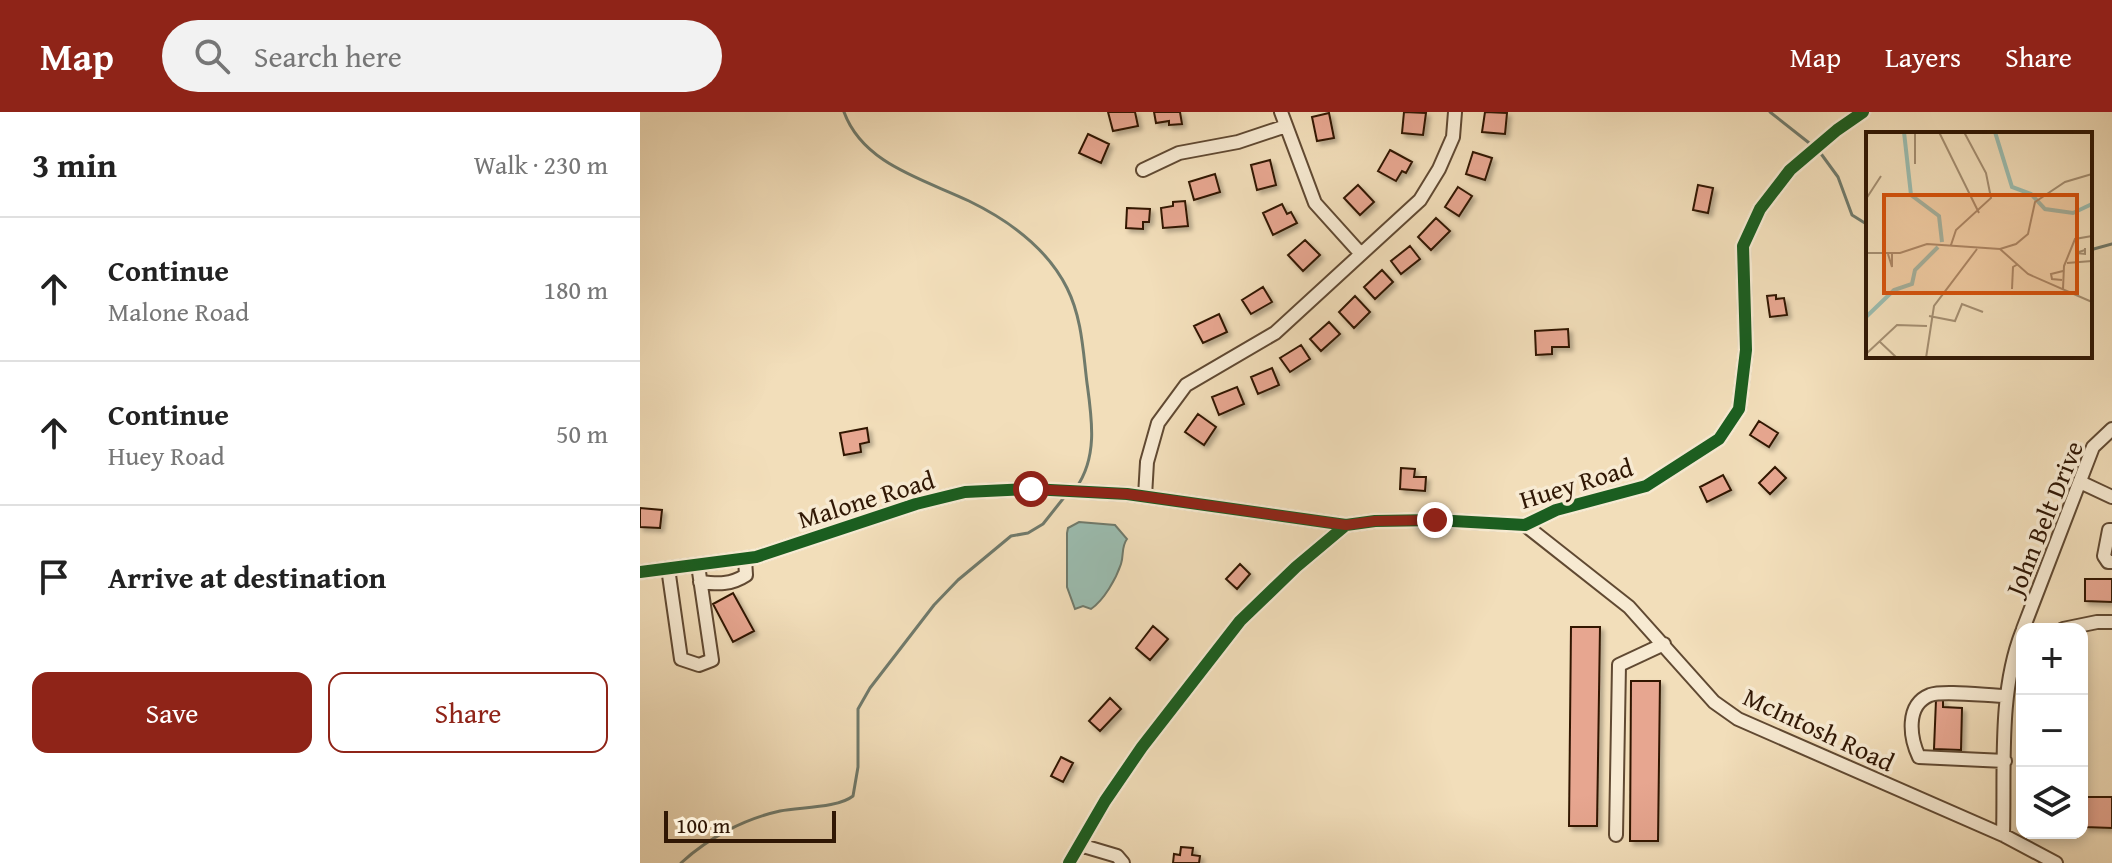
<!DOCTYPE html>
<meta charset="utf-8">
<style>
:root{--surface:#fff;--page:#f2f2f2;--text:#222;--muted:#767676;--line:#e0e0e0;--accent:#8f2418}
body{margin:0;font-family:"Gentium Book Plus",serif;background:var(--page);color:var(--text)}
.controls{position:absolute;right:24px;bottom:24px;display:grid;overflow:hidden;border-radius:16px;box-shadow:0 4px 12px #0003}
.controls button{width:72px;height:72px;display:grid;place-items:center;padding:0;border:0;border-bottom:2px solid var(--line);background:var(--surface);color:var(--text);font:40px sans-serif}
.scale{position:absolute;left:24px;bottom:20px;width:172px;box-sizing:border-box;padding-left:8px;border:4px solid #301704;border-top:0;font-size:22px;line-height:28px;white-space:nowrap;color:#301704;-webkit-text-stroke:6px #f7ead2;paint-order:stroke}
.stop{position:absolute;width:24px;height:24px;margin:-18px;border:6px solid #8f2418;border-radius:50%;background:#fff}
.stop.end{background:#8f2418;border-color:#fff;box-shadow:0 2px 8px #0008}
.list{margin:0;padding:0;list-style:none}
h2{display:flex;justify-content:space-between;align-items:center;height:104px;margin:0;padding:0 32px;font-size:34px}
h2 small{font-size:26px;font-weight:400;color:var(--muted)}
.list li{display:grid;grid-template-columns:52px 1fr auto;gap:24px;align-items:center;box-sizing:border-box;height:144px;padding:0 32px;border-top:2px solid var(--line)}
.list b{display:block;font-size:30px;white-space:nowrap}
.list p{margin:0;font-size:26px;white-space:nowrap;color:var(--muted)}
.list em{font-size:26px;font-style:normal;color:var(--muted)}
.actions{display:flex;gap:16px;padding:24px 32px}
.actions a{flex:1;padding:18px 0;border:2px solid var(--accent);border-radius:16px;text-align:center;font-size:28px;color:var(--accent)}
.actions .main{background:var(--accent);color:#fff}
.icon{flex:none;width:44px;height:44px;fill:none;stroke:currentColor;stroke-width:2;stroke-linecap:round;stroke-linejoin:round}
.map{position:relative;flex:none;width:1472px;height:751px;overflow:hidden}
header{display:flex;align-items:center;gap:48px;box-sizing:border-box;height:112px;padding:0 40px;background:var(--accent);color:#fff}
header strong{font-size:38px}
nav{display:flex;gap:44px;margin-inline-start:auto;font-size:28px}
.search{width:560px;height:72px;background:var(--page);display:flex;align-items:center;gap:20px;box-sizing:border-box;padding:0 28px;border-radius:44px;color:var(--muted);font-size:30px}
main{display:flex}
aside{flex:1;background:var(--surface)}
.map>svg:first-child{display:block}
</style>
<header>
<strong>Map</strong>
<div class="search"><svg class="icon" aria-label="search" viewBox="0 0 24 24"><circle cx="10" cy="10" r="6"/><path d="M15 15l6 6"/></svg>Search here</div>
<nav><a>Map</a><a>Layers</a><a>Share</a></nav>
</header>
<main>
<aside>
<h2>3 min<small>Walk · 230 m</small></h2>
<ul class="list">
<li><svg class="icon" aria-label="ahead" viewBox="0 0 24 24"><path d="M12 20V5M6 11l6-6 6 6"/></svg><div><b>Continue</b><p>Malone Road</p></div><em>180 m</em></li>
<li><svg class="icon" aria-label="ahead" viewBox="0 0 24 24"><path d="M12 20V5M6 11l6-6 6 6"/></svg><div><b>Continue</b><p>Huey Road</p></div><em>50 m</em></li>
<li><svg class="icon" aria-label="arrive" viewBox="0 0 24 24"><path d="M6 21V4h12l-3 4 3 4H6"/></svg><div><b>Arrive at destination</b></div></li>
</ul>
<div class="actions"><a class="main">Save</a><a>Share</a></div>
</aside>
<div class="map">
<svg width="1472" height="751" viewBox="0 0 1472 751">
<defs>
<filter id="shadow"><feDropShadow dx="3.5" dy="3.5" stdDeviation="2" flood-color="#0004"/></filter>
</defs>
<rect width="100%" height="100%" fill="#f2deba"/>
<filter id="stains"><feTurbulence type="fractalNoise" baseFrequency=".0025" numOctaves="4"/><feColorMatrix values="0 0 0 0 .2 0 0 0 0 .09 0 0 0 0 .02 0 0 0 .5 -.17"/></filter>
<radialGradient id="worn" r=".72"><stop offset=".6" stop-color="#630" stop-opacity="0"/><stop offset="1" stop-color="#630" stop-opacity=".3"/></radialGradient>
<!-- water -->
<path fill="#9bbcaf" stroke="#707a6b" stroke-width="2" d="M 439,410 L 475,413 L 487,427 C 481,435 484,443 481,452 C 476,467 464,488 451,497 L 443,494 L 435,497 L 427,475 L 427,421 L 428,416 Z"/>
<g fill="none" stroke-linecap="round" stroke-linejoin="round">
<!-- stream -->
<path stroke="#707a6b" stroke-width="3" d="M 204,0 C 223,52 283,67 329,89 C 368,108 407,136 427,176 C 442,206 443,239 447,271 C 452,307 458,345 436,376
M 1130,0 L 1173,34
M 1179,39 L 1198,65 L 1212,103 L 1228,113
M 1450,138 L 1472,132
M 41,751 C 68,726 104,707 140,699 C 161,695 198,696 213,684 L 218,655 L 218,597 L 230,576 L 294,493 L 318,468 L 371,424 L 388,421 L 403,412 L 426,383"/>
</g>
<!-- building -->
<path fill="#e7a690" stroke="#301704" stroke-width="2" filter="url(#shadow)" d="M 468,0 L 495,0 L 498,14 L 473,19 Z
M 514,0 L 540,0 L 542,12 L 529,13 L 529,9 L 516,11 Z
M 764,0 L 786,1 L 783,23 L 762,21 Z
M 845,0 L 867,1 L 865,22 L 842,20 Z
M 689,1 L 694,26 L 677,29 L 672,5 Z
M 448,22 L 469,32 L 461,51 L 439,41 Z
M 750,38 L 772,50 L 766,61 L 762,59 L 756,69 L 738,59 Z
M 833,40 L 852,46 L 845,68 L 826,62 Z
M 630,48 L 636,73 L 617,78 L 611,53 Z
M 575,62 L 580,80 L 554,88 L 549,70 Z
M 718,73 L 734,90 L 720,103 L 704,86 Z
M 1058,73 L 1073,76 L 1068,101 L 1053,98 Z
M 818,75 L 832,84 L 819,104 L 805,95 Z
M 545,89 L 548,114 L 523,116 L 521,96 L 533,94 L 533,90 Z
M 642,92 L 647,102 L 651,100 L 657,111 L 633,123 L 623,101 Z
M 487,96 L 510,97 L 509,110 L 503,110 L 503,117 L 486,116 Z
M 796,106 L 810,119 L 791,138 L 778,125 Z
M 665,128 L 680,143 L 663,159 L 648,143 Z
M 770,134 L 780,147 L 761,162 L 751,149 Z
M 742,158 L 753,170 L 735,187 L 724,175 Z
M 623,175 L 632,190 L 611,202 L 602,188 Z
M 1136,183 L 1136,187 L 1144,186 L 1147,203 L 1130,205 L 1127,184 Z
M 715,184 L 730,200 L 714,216 L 699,200 Z
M 579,202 L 587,220 L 563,231 L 554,214 Z
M 689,210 L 700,222 L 681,239 L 670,227 Z
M 928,217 L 929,235 L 912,235 L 912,242 L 896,243 L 895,219 Z
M 661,233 L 670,247 L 650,260 L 640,246 Z
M 632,256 L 639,273 L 618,282 L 611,265 Z
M 597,275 L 604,292 L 579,303 L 572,285 Z
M 558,302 L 576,315 L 564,333 L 545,320 Z
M 1119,309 L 1138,321 L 1129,335 L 1110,323 Z
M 227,316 L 229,330 L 220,332 L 221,340 L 204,343 L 200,321 Z
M 1135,355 L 1146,366 L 1130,382 L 1119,371 Z
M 761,356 L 775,357 L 774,365 L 786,365 L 785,379 L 760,377 Z
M 1083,363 L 1091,378 L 1067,390 L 1060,375 Z
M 0,396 L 22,398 L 20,416 L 0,415 Z
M 600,452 L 610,462 L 597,477 L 586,467 Z
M 1445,467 L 1472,467 L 1472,490 L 1445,489 Z
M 93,481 L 114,519 L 93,530 L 73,492 Z
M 513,514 L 528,527 L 510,548 L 496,536 Z
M 931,515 L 960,515 L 957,714 L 929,714 Z
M 991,569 L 1020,569 L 1018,729 L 990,729 Z
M 470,586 L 481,597 L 460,619 L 449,609 Z
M 1296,588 L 1303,588 L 1303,595 L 1322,596 L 1321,638 L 1294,637 Z
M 421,645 L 433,651 L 423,670 L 411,664 Z
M 1445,685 L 1472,685 L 1472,716 L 1445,715 Z
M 541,735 L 553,736 L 552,743 L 560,744 L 559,751 L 533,751 L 534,742 L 540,743 Z"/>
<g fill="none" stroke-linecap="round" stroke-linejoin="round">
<defs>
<path id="minor" d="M 641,0 L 675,91 L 721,142
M 503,58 L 539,41 L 598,30 L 646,14
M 1440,370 L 1472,385
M 505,384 L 507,350 L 518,311 L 546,273 L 635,221 L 780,88 L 799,57 L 813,25 L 815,0
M 885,413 L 989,495 L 1074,590 L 1098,607 L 1363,723 L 1416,751
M 1472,418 L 1469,418 L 1464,444 L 1468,450 L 1472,450
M 28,456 L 41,547 L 59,553 L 72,548 L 58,453
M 0,460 L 116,445 L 276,392 L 325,380 L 391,377 L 487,382 L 706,413
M 60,470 C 78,472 91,473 106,463 L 105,447
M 1383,517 L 1453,335 L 1472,317
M 1423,517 L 1457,510 L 1472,510
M 1365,649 L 1279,645 C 1270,626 1265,593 1290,583 C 1304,578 1350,584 1367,584
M 976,723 L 979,553 L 1024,532
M 1363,723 C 1365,658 1358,581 1382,520
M 440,733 L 477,744 L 483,751
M 429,751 L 465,689 L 502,635 L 600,509 L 656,455 L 706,413 L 735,409 L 795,408 L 885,413 L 916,398 L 1006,374 L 1079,327 L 1099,297 L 1106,238 L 1103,134 L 1120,97 L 1150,58 L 1197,18 L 1223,0"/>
</defs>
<!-- minor casing -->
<use href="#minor" stroke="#604932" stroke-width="16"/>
<!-- minor -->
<use href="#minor" stroke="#f7ead2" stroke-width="12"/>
<defs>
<path id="cycleway" d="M 0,460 L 116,445 L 276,392 L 325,380 L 391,377 L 487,382 L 706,413
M 429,751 L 465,689 L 502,635 L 600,509 L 656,455 L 706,413 L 735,409 L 795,408 L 885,413 L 916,398 L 1006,374 L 1079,327 L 1099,297 L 1106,238 L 1103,134 L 1120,97 L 1150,58 L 1197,18 L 1223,0"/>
</defs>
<!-- cycleway casing -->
<use href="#cycleway" stroke="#f7ead2" stroke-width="17"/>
<!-- cycleway -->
<use href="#cycleway" stroke="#1b5e20" stroke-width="12"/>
</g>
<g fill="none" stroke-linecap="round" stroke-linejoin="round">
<!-- route -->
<path stroke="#8f2418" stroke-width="10" d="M 391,377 L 487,382 L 706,413 L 735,409 L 795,408"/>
</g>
<g text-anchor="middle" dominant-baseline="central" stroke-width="7" stroke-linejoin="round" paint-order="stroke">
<!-- street labels -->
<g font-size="26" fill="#301704" stroke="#f7ead2">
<text transform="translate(936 371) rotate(-17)">Huey Road</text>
<text transform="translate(226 387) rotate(-17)">Malone Road</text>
<text transform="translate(1404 406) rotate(-68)">John Belt Drive</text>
<text transform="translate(1179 617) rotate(25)">McIntosh Road</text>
</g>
</g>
<!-- overview -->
<g transform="translate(1226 20)">
<rect width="226" height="226" fill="#f2deba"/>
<path fill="none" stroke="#9bbcaf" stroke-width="4" d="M 38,0 L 45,63 L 73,84 L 76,110M 129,0 L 146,55 L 165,62 L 179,77 L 207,81 L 226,72M 0,185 L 28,158 L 46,152 L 49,138 L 72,115"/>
<path fill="none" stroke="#a48e71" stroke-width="2" d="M 49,0 L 49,32M 73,0 L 113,81M 0,66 L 1,122M 0,67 L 15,44M 85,113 L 90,98 L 125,66 L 120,41 L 98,0M 134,117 L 162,142 L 226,170M 219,118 L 210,121 L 219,122 L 219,116M 0,121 L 34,121 L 61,112 L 134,117 L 150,112 L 162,102 L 169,70 L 199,50 L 226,42M 22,122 L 26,135 L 26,122M 201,131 L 226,129M 196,148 L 186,147 L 185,142 L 197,139M 146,157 L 147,135 L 152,132M 197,157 L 198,134 L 209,107 L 226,104M 63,184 L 89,189 L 96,172 L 117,180M 13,209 L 31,226M 0,222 L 31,193 L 61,194M 60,226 L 68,174 L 111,117"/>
<path fill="#d6520b" fill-opacity="0.15" stroke="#d6520b" stroke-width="4" d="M 18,63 L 211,63 L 211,161 L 18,161 Z"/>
<rect width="226" height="226" fill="none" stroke="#301704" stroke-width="4"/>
</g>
<rect width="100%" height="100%" filter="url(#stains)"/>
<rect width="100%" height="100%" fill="url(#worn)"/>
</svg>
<div class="controls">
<button>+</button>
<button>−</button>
<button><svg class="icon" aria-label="layers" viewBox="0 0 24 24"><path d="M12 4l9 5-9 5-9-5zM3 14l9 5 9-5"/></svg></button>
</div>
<div class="scale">100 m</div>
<div class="stop" style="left:391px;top:377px"></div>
<div class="stop end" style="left:795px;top:408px"></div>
</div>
</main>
